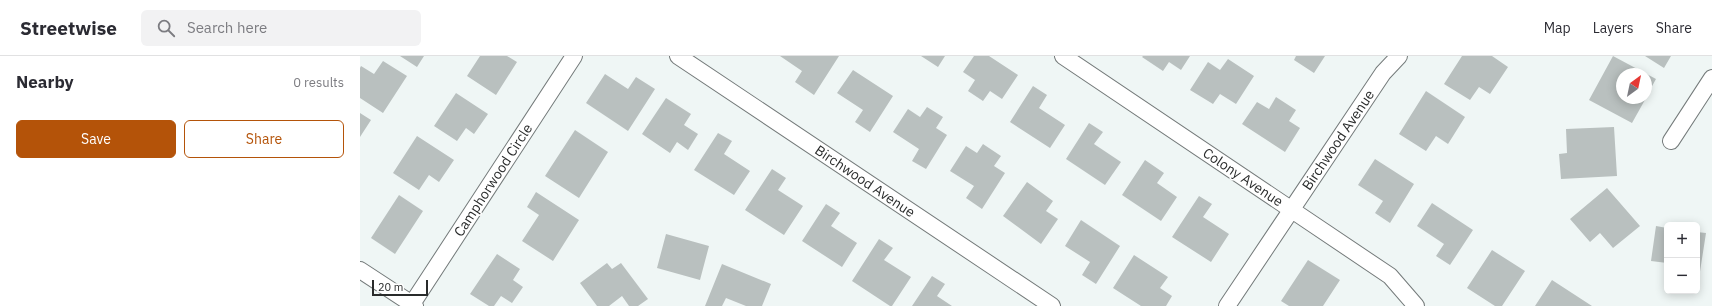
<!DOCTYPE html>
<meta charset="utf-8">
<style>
:root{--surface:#fff;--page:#f2f2f3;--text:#2b2b33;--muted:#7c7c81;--line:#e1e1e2;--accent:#b45309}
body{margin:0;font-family:"IBM Plex Sans",sans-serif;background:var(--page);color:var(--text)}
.controls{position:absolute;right:12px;bottom:12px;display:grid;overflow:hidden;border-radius:6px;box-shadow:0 2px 10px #0003}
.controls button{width:36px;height:36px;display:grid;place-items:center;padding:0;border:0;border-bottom:1px solid var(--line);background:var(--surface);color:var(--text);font:20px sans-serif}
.compass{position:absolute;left:1256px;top:12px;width:36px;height:36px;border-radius:50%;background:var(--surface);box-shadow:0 2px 10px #0003;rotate:33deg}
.scale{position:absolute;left:12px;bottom:10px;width:56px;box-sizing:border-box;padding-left:4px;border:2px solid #292b2b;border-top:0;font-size:11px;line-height:14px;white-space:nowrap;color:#292b2b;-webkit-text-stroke:3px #fff;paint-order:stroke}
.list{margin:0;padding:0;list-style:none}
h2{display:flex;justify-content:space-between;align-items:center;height:52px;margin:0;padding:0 16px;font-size:17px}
h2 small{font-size:13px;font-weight:400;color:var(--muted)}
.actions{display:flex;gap:8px;padding:12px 16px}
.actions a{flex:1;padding:9px 0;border:1px solid var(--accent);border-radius:6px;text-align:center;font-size:14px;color:var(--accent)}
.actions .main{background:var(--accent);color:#fff}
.icon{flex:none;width:22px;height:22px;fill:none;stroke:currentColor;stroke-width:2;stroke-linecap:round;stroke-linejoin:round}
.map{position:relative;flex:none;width:1352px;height:250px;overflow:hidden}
header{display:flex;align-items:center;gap:24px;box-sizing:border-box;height:56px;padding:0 20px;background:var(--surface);border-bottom:1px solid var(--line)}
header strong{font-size:19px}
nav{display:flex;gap:22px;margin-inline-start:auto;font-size:14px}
.search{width:280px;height:36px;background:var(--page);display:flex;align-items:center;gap:10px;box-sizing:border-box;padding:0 14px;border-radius:6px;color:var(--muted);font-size:15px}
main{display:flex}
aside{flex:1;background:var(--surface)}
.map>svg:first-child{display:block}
</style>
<header>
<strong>Streetwise</strong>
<div class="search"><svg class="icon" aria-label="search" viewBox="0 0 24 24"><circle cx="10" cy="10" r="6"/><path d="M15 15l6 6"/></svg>Search here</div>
<nav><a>Map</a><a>Layers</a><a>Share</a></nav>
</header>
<main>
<aside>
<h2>Nearby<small>0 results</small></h2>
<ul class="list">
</ul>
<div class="actions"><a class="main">Save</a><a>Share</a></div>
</aside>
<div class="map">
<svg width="1352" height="250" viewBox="0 0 1352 250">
<rect width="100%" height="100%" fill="#eff6f5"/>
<!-- building -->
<path fill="#b9c0bf" d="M 40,0 L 64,0 L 57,11 Z
M 120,0 L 147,0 L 157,6 L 136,39 L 107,20 Z
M 420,0 L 479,0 L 454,39 L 435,26 L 442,15 Z
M 561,0 L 585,0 L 578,11 Z
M 614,0 L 629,0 L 658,19 L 642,43 L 630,35 L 623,45 L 608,35 L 615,24 L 603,16 Z
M 783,0 L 830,0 L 821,14 L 809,6 L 803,15 L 782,1 Z
M 936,0 L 965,0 L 954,17 L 934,4 Z
M 1102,0 L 1132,0 L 1148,11 L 1130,38 L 1119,31 L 1110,44 L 1084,28 Z
M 1253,0 L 1296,23 L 1286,41 L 1286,18 L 1262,18 L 1262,42 L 1286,42 L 1272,67 L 1229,44 Z
M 1285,0 L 1311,0 L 1304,12 Z
M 868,3 L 894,20 L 876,48 L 860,38 L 853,48 L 830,34 L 848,6 L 860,14 Z
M 23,5 L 47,20 L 23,57 L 0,42 L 0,12 L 1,10 L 14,18 Z
M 493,14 L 533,40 L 510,76 L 495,66 L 503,54 L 477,37 Z
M 245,18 L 268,33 L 276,21 L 295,33 L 268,75 L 226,47 Z
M 673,30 L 687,39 L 679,52 L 705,69 L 690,92 L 650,66 Z
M 1066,35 L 1105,61 L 1088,88 L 1076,80 L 1066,95 L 1039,78 Z
M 96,37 L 128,58 L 114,78 L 106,72 L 97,85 L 74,70 Z
M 916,41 L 936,54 L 929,65 L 940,72 L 925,96 L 882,68 L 897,46 L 909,53 Z
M 306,42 L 331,58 L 324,69 L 338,78 L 328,94 L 317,86 L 310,97 L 282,78 Z
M 567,51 L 583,61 L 576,72 L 587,79 L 566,113 L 552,105 L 559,93 L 533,76 L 548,53 L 560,61 Z
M 0,57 L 11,64 L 0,81 Z
M 729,67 L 743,76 L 734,88 L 761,106 L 745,129 L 706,103 Z
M 1254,71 L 1257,120 L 1201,123 L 1199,98 L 1207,97 L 1206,73 Z
M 215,74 L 248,96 L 219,142 L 185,120 Z
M 358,77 L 372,85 L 364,98 L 390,115 L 374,139 L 334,114 Z
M 57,80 L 94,104 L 79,126 L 69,119 L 59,134 L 33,117 Z
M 623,88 L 641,100 L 634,110 L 645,117 L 622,153 L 606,142 L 614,130 L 590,115 L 606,90 L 617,97 Z
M 1015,103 L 1054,128 L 1030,167 L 1015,157 L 1023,145 L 998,129 Z
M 785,104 L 804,117 L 797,127 L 817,141 L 801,165 L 762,139 Z
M 412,113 L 426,122 L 418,134 L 443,150 L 424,179 L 385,154 Z
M 667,126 L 693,145 L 686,155 L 698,163 L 681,188 L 643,160 Z
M 1247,132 L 1280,170 L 1253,192 L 1240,177 L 1230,186 L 1210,163 Z
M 176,136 L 219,164 L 193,205 L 162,185 L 179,159 L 167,151 Z
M 39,139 L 63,155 L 35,198 L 11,182 Z
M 839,140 L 852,148 L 843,161 L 869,178 L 851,206 L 812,181 Z
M 1072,147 L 1113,174 L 1090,209 L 1076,200 L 1084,188 L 1057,170 Z
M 466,148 L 480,157 L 471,170 L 497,187 L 482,211 L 442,185 Z
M 721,164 L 760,190 L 736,228 L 722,219 L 730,206 L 705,190 Z
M 1296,170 L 1307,172 L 1307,207 L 1291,205 Z
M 1337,176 L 1346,177 L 1339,222 L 1337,222 Z
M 306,178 L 349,190 L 340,224 L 297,212 Z
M 519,183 L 533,192 L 524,204 L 551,221 L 532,250 L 530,250 L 492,225 Z
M 1132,194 L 1165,215 L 1142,250 L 1135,250 L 1107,232 Z
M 137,198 L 160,213 L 153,224 L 163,231 L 152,247 L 141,240 L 134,250 L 129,250 L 110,238 Z
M 774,199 L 808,221 L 800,232 L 812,240 L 806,250 L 781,250 L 753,232 Z
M 948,204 L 980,224 L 963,250 L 929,250 L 921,245 Z
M 247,207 L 252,213 L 261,207 L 288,243 L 278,250 L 269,250 L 262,240 L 249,250 L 237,250 L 220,227 Z
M 362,208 L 411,228 L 402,250 L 386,250 L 366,242 L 362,250 L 345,250 Z
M 572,220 L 585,228 L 577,240 L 592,250 L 552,250 Z
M 1192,224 L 1232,250 L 1175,250 Z"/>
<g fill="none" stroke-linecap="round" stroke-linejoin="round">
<defs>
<path id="street" d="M 318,0 L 692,250
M 703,0 L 1030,220 L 1056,250
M 1311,85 L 1352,22
M 0,214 L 55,250
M 52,248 L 214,0
M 867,250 L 1023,17 L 1039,0"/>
</defs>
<!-- street casing -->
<use href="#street" stroke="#747a7a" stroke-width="18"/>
<!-- street -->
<use href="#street" stroke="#fff" stroke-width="16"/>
</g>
<g text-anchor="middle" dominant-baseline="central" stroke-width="3" stroke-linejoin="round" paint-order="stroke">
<!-- street labels -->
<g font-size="14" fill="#292b2b" stroke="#fff">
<text transform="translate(978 84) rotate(-56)">Birchwood Avenue</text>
<text transform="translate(883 121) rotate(34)">Colony Avenue</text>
<text transform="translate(133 124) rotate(-57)">Camphorwood Circle</text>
<text transform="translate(505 125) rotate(34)">Birchwood Avenue</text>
</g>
</g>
</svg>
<div class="controls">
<button>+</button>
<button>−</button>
</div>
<svg class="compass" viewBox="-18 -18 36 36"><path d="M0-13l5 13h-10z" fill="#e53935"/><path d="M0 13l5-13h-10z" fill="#7c7c81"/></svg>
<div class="scale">20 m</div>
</div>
</main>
